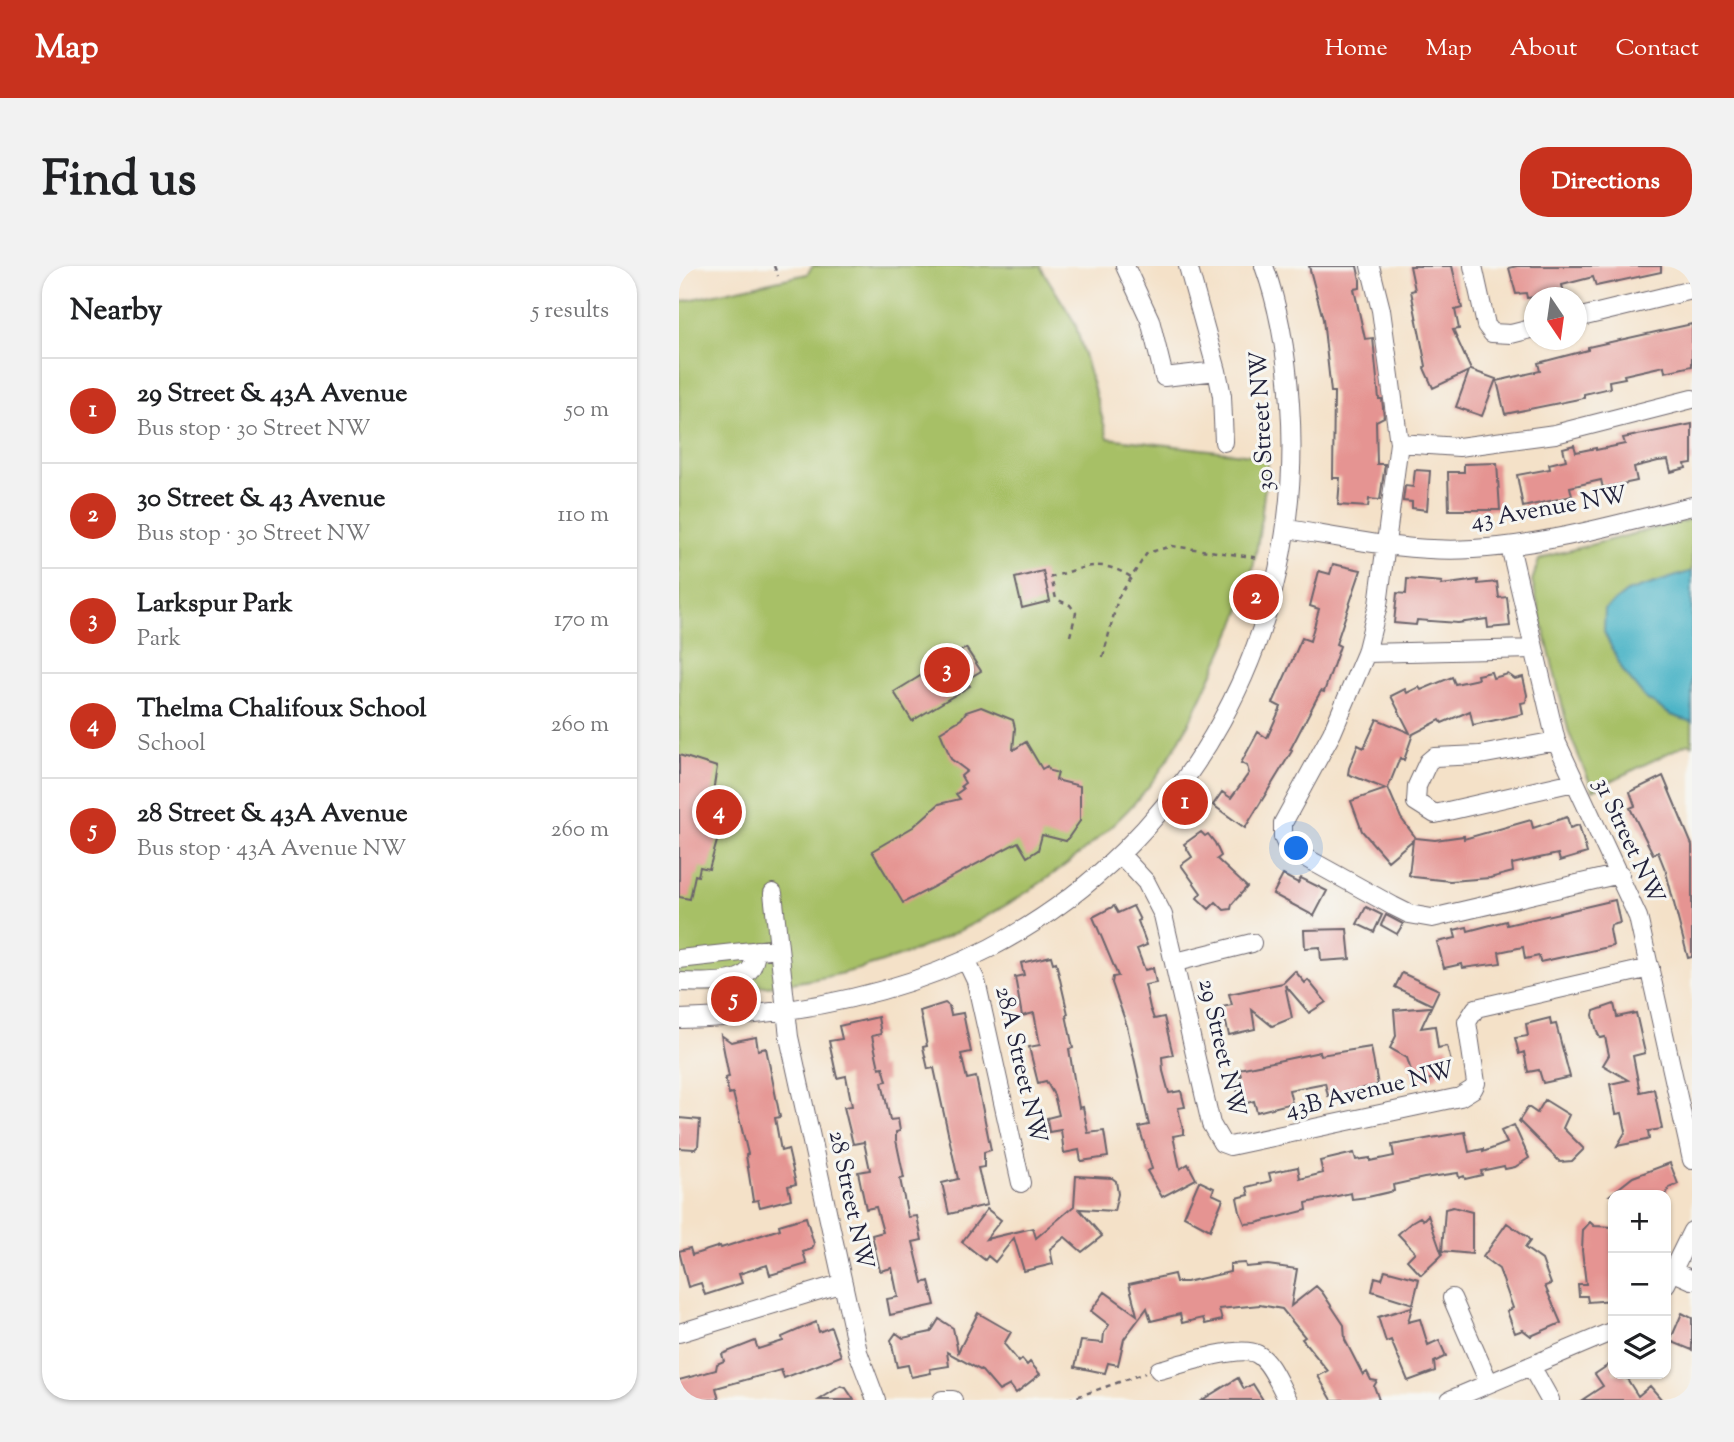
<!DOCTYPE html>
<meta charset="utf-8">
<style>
:root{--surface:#fff;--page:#f2f2f2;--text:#202124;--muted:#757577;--line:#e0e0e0;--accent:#c8321e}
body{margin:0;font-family:"Sorts Mill Goudy",serif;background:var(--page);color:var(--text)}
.controls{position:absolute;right:21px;bottom:21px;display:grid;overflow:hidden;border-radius:14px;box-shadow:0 2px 5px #0004}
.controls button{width:63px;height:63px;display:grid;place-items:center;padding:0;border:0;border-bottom:2px solid var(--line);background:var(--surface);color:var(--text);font:35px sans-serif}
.compass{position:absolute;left:845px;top:21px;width:63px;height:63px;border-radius:50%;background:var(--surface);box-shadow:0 2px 5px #0004;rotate:167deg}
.you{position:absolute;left:618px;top:583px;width:24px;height:24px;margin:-18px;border:5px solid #fff;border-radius:50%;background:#1a73e8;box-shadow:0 0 0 10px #1a73e833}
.badge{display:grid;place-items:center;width:46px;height:46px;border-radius:50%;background:var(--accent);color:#fff;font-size:23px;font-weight:700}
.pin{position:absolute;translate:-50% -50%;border:4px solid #fff;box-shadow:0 2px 7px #0006}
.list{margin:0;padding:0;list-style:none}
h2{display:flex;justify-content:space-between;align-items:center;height:91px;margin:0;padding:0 28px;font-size:30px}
h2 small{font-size:23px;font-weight:400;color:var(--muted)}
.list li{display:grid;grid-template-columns:46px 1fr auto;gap:21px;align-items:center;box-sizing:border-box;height:105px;padding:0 28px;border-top:2px solid var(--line)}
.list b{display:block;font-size:26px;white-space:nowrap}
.list p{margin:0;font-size:23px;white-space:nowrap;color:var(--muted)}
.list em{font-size:23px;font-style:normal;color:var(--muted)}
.icon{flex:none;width:38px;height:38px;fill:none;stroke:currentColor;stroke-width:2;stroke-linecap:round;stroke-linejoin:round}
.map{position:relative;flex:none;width:1013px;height:1134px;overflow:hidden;border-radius:28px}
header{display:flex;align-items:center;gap:42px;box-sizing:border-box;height:98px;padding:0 35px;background:var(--accent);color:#fff}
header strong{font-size:33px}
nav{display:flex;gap:38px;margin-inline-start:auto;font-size:24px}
.intro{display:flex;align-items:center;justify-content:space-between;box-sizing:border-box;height:168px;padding:0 42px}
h1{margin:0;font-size:49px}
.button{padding:18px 32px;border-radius:28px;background:var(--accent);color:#fff;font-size:24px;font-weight:700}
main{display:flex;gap:42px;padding:0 42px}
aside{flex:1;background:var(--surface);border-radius:28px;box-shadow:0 2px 5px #0004}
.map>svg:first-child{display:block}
</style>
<header>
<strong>Map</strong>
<nav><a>Home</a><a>Map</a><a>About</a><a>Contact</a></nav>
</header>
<div class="intro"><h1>Find us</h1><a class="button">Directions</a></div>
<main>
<aside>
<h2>Nearby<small>5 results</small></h2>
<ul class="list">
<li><span class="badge">1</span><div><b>29 Street &amp; 43A Avenue</b><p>Bus stop · 30 Street NW</p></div><em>50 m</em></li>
<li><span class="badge">2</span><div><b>30 Street &amp; 43 Avenue</b><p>Bus stop · 30 Street NW</p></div><em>110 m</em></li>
<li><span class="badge">3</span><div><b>Larkspur Park</b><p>Park</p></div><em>170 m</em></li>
<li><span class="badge">4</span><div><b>Thelma Chalifoux School</b><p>School</p></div><em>260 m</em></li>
<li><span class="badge">5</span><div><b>28 Street &amp; 43A Avenue</b><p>Bus stop · 43A Avenue NW</p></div><em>260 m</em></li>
</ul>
</aside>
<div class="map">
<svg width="1013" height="1134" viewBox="0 0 1013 1134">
<rect width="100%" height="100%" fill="#f6f6f2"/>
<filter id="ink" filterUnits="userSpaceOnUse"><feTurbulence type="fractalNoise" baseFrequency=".0143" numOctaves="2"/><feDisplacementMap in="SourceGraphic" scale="14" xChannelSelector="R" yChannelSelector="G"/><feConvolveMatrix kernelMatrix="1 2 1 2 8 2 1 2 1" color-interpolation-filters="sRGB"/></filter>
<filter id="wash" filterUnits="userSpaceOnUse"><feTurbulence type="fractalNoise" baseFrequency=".00686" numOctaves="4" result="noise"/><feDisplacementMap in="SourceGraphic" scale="28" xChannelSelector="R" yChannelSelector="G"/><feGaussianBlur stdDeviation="1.57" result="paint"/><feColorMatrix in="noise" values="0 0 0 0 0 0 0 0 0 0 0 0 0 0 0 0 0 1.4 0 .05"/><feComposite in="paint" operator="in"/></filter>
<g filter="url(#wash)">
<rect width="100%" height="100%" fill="#f4e1c8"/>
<!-- green -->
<path fill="#a7c066" stroke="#647150" stroke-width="2" d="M 134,0 L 361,0 L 396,57 L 429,172 L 589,191 C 584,235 581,279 569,322 C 561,349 549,375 537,400 C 520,438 503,474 479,508 C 452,546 415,578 377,606 C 261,690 144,727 0,723 L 0,36 L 128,8 Z
M 1013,253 L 1013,479 L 1009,477 L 914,524 L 890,467 L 853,315 L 860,294 L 872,289 Z"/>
<!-- water -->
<path fill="#48b3c6" stroke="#356a80" stroke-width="2" d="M 1013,305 L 1013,456 L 992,449 L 966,432 L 944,405 L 925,366 L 926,343 L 948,326 Z"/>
<g id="blocks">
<!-- building -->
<path fill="#e59492" d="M 630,0 L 678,0 L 681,14 L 681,22 L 675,23 L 686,73 L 694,72 L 700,133 L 703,133 L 705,151 L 697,155 L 698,198 L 706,198 L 701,234 L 690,233 L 689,241 L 659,239 L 661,212 L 654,212 L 655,126 L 652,126 L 644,53 Z
M 731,0 L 773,0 L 783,42 L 776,44 L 780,63 L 774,64 L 792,104 L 817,113 L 803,150 L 777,141 L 790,105 L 754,122 L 745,102 L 747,100 L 732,25 L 736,24 Z
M 838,0 L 982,0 L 982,6 L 917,20 L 914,11 L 883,19 L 885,28 L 848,32 L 847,27 L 837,28 L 830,2 Z
M 1013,58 L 1013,100 L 986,106 L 985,100 L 945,109 L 946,112 L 930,115 L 931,122 L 905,128 L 905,132 L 826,148 L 818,115 L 861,105 L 859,97 L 909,84 L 909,81 Z
M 1013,158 L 1013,197 L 1006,198 L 1007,202 L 992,206 L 989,194 L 979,195 L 955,201 L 958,215 L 924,222 L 922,214 L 891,221 L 893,230 L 844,241 L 838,209 L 871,203 L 870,198 L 887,194 L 884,182 L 895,179 L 897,186 L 917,182 L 917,184 L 946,178 L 944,172 Z
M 818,197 L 821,244 L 770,244 L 769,206 L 785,206 L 785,198 Z
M 736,204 L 751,205 L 748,244 L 733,242 L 733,236 L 724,235 L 726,220 L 734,221 Z
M 654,298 L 682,304 L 657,378 L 661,380 L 645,426 L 642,425 L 638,432 L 611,484 L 613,485 L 566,562 L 534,539 L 543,526 L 552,532 L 570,507 L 568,500 L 562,497 L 579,466 L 588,472 L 602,441 L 594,437 L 623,372 L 631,375 L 640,343 L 631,340 L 640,305 L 651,308 Z
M 364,305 L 371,335 L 343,342 L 336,312 Z
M 728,313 L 763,316 L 762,319 L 799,314 L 799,318 L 818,316 L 820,332 L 828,331 L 831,360 L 809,362 L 808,353 L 779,357 L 738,354 L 737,359 L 715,357 L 718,327 L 727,328 Z
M 287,382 L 302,405 L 287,414 L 291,420 L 233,455 L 215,426 Z
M 812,406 L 814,412 L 829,408 L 836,413 L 844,411 L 848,429 L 847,436 L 842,437 L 844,448 L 794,459 L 791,445 L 763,457 L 761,454 L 734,468 L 725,494 L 721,492 L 709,522 L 722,552 L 737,572 L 756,574 L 785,570 L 785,573 L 852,554 L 854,562 L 888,551 L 891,562 L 900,559 L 908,587 L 881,595 L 879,588 L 833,598 L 834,606 L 811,612 L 771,615 L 735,611 L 730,609 L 734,574 L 709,595 L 683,565 L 672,535 L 707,523 L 669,508 L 670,502 L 679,479 L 685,482 L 698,453 L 731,467 L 712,430 L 726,423 L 728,427 L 740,421 L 742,424 L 773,411 L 776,418 L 799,413 L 798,409 Z
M 302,441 L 334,454 L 336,462 L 334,484 L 347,476 L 363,503 L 368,500 L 371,505 L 379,507 L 377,514 L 401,520 L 401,555 L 387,575 L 363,569 L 359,584 L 348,591 L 339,576 L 224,637 L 193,585 L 234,561 L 260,538 L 281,533 L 277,528 L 284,523 L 282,520 L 286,517 L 282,510 L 288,505 L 272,493 L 261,466 L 282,453 L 287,446 Z
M 0,489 L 38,501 L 33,532 L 49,537 L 30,603 L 21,601 L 19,610 L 16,609 L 11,633 L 0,631 Z
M 984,510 L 1013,579 L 1013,691 L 1009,692 L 987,606 L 979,586 L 974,588 L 951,542 L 956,540 L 951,526 Z
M 522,566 L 526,570 L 529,568 L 536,577 L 542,590 L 538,593 L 568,621 L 553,638 L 552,643 L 545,644 L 537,636 L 530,643 L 518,632 L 522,627 L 502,599 L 513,591 L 505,578 Z
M 604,609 L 619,617 L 622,612 L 648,625 L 635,650 L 594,628 Z
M 936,634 L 941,657 L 932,659 L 931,664 L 934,680 L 861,696 L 860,690 L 846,693 L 844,681 L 820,686 L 822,697 L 784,702 L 783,698 L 765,702 L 758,676 L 777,672 L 775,664 L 788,661 L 789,665 L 827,655 L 828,659 Z
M 435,640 L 439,647 L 454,640 L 461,654 L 459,655 L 468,679 L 458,683 L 466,704 L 474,702 L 477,717 L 466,719 L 471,742 L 475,753 L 485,751 L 494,789 L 483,791 L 484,805 L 490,827 L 502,825 L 506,841 L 499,842 L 505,868 L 494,870 L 501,903 L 509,898 L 517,913 L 483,931 L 468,905 L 473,903 L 460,861 L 470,859 L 448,760 L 433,717 L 434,711 L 439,710 L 414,651 Z
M 687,641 L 703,649 L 695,666 L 678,658 Z
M 707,649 L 724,658 L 718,668 L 702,659 Z
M 668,663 L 671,693 L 642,695 L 641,681 L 626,682 L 625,664 Z
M 372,690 L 374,697 L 377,696 L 389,748 L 387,749 L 394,782 L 390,783 L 400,842 L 404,841 L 409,867 L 425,865 L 429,891 L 402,895 L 400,884 L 385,887 L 382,864 L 370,866 L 368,852 L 380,849 L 375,829 L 367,815 L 359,817 L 350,781 L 361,779 L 355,747 L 343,750 L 336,711 L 345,709 L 342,697 Z
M 616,705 L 626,717 L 629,714 L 647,736 L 630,747 L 606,719 L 613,752 L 593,760 L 573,744 L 576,763 L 550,769 L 543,741 L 553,739 L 550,728 L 604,717 Z
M 723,707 L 760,724 L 753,739 L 716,721 Z
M 266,737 L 270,740 L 272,749 L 284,747 L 292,786 L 282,788 L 288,813 L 297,811 L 312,884 L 305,886 L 305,901 L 299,902 L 308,939 L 270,948 L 263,917 L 279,913 L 255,802 L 249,803 L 244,781 L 248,780 L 241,745 Z
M 935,738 L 938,751 L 957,747 L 966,787 L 954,790 L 961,826 L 975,823 L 983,863 L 969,865 L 970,873 L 967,874 L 938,880 L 947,865 L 943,847 L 937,848 L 931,818 L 949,814 L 924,799 L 930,789 L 926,771 L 921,772 L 918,766 L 914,749 L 915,745 Z
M 752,741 L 742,762 L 756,760 L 759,782 L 768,780 L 772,796 L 765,797 L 767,805 L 758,807 L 759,811 L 736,817 L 728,792 L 711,782 L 717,770 L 715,744 Z
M 199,751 L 202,768 L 193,770 L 200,802 L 204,801 L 208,815 L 203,816 L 211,854 L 219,853 L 221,865 L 217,866 L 217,874 L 225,912 L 221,913 L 229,951 L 238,950 L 243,974 L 234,976 L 244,1017 L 250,1015 L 256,1039 L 211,1049 L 208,1033 L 219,1031 L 213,1002 L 201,1005 L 193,969 L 204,966 L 197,941 L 187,943 L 182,920 L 179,906 L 191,904 L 185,876 L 174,878 L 165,841 L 173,840 L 167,810 L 158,812 L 150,775 L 163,773 L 160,760 Z
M 871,752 L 872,759 L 877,758 L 891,811 L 864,817 L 860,804 L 849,806 L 845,786 L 840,788 L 836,772 L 849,770 L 847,758 Z
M 42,769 L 52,776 L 77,771 L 79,784 L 87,782 L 101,851 L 96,852 L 102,885 L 109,883 L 117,918 L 109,920 L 112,933 L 81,941 L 79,934 L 74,935 L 67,889 L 69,888 L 54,827 L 50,828 L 46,812 L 50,811 Z
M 692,781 L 699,819 L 649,830 L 646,817 L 610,824 L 613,837 L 578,846 L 575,835 L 561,839 L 556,811 L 562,810 L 560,803 L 641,786 L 642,789 Z
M 866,834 L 890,849 L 884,862 L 905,883 L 893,895 L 881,896 L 840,855 L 849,841 L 858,847 Z
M 0,852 L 21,854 L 19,880 L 16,883 L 0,882 Z
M 835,859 L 850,892 L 836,901 L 826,903 L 825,900 L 802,905 L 803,909 L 786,913 L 785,910 L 780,912 L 779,907 L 745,912 L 714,919 L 715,925 L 689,931 L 673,933 L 672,927 L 627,937 L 628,944 L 577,957 L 566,958 L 561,946 L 558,932 L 570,929 L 568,921 L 592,915 L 590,907 L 619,901 L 621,913 L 644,907 L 641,895 L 675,887 L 677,894 L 691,892 L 691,895 L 715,890 L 713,879 L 786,866 L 790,886 L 804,883 L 804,886 L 828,877 L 822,865 Z
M 991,897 L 999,918 L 990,922 L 987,929 L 931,929 L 954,911 Z
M 397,910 L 433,912 L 437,915 L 439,928 L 435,945 L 400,943 L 423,970 L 403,986 L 386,971 L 371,983 L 374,998 L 345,1005 L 335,972 L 316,996 L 309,990 L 306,994 L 283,976 L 308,943 L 322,954 L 307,973 L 354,962 L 357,972 L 395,940 Z
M 520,915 L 535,922 L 533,928 L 544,933 L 531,964 L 505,950 Z
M 774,941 L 793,946 L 793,988 L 763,985 L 766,943 Z
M 749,949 L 763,989 L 742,1009 L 728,994 L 736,986 L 719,968 L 734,955 L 741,951 L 744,954 Z
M 127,951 L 135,978 L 133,983 L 124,986 L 128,998 L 91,1009 L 88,999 L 60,1008 L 63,1017 L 26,1029 L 22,1017 L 9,1021 L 0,985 L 11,982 L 13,989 L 41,980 L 42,982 L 101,963 L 100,959 Z
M 911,956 L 915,960 L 934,961 L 934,1034 L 909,1036 L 908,1030 L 900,1030 L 899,1018 L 907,1018 L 903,984 L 904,964 Z
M 828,957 L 848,971 L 851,975 L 846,982 L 863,994 L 872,1018 L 866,1020 L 882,1057 L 852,1070 L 844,1064 L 836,1067 L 828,1045 L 834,1042 L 820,1003 L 804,991 Z
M 566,997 L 567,1001 L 589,999 L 618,1003 L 612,1040 L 637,1020 L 643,1026 L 665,1059 L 666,1074 L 684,1109 L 688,1106 L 692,1114 L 698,1115 L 695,1120 L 700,1134 L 653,1134 L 639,1110 L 649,1105 L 623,1073 L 626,1071 L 603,1043 L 581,1039 L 540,1043 L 543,1054 L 526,1058 L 524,1052 L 503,1057 L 501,1048 L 472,1055 L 468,1042 L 445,1073 L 439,1099 L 429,1097 L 426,1107 L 396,1101 L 402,1075 L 424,1077 L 425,1067 L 430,1059 L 412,1045 L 426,1026 L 458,1049 L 450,1018 L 495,1008 L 497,1016 L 507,1016 L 551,1006 L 551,998 Z
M 706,1004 L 740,1013 L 734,1038 L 693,1025 L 696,1011 L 703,1013 Z
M 733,1041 L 729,1056 L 741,1053 L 749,1079 L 760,1074 L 767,1090 L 755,1096 L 756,1105 L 729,1115 L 712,1074 L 707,1076 L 699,1051 Z
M 299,1047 L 332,1066 L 325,1078 L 340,1096 L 343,1093 L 348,1099 L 351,1096 L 361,1108 L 337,1127 L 331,1119 L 320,1125 L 303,1105 L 268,1086 L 270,1100 L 251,1103 L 252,1107 L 232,1111 L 229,1099 L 218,1101 L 212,1074 L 217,1067 L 224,1072 L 252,1066 L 260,1053 L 274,1062 L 279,1086 Z
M 1003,1047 L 1013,1052 L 1013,1084 L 991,1075 Z
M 137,1056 L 140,1066 L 152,1061 L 162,1090 L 105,1112 L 102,1104 L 37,1122 L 40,1134 L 0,1134 L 0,1114 L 37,1104 L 38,1098 L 45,1095 L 43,1088 L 76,1075 L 79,1083 L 104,1075 L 103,1071 Z
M 934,1096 L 934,1108 L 945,1108 L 959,1130 L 971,1120 L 983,1134 L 903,1134 L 924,1120 L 916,1108 Z
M 559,1112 L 565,1123 L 574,1118 L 584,1134 L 523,1134 Z
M 162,1120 L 167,1122 L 175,1134 L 140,1134 Z"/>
</g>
</g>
<g filter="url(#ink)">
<use href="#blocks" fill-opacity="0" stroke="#6c656c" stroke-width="2"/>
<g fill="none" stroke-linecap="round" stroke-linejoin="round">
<defs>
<path id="minor" d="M 446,0 L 471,54 L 485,111 L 538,105 L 509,0
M 691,0 L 702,44 L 720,177 L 699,339 L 687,387 L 653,467 L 604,557 L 604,571 L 609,582 L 714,640 L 730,648 L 753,652 L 941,608
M 794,0 L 807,59 L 813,67 L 832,68 L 856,62
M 898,52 L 1013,24
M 538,105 L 543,130 L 545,176
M 720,177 L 780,181 L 876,168 L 1013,133
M 609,263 C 670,273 732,287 794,283 C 868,279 941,257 1013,240
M 831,280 L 877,475 L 959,651 L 1013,894
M 687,387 L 855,383
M 877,475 L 801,489 L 755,491 L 749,496 L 738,520 L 737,536 L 756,548 L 895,516
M 441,588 L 467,616 L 484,649 L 532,858 L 543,877 L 551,880 L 781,831 L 794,823 L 797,817 L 788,756 L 797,742 L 971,702
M 94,627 L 110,771 L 179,1086 L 197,1134
M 0,693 L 100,682
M 287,694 L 297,715 L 342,917
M 497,696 L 573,677
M 0,716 C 18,716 57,720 70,705 C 75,700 76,691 78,684
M 0,753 C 105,750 217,731 311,682 C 512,577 627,363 611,138 C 608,91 601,44 585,0
M 995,1006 L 1013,1014
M 987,1018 L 1013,965
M 773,1032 L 810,1117
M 0,1067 L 164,1017
M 852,1100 L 871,1134
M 480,1104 C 500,1099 560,1078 578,1088 C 592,1095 601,1121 609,1134
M 263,1134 L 274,1134
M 771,1134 L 934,1065"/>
</defs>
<!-- minor casing -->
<use href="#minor" stroke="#6c656c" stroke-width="20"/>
<!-- path -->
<path stroke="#6c656c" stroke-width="2.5" stroke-dasharray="5 5" stroke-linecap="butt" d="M 95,0 L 99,10
M 391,370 L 397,347 L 391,339 L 377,333 L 372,311 C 406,302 419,291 452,311
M 424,391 L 439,332 L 468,287 L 493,280 L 581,292
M 389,1134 L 466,1107"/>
<!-- minor -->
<use href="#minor" stroke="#fff" stroke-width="18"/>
</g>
</g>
<g text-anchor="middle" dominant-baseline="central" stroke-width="6" stroke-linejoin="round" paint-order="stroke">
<!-- street labels -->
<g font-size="24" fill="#22223b" stroke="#f6f6f2">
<text transform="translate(584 155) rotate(-93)">30 Street NW</text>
<text transform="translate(870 243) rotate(-10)">43 Avenue NW</text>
<text transform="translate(949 575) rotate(65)">31 Street NW</text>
<text transform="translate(542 782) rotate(77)">29 Street NW</text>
<text transform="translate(341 799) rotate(77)">28A Street NW</text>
<text transform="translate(691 825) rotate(-14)">43B Avenue NW</text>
<text transform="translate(171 934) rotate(78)">28 Street NW</text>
</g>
</g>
</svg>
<div class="controls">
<button>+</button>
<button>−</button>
<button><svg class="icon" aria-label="layers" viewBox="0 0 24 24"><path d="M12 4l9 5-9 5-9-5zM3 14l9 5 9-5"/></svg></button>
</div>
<svg class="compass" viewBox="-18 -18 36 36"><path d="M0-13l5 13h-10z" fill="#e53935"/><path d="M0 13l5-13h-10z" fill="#757577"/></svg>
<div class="you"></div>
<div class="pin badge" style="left:506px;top:536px">1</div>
<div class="pin badge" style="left:577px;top:331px">2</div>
<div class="pin badge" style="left:268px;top:404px">3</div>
<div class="pin badge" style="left:40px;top:546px">4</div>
<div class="pin badge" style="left:55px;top:733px">5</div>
</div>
</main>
